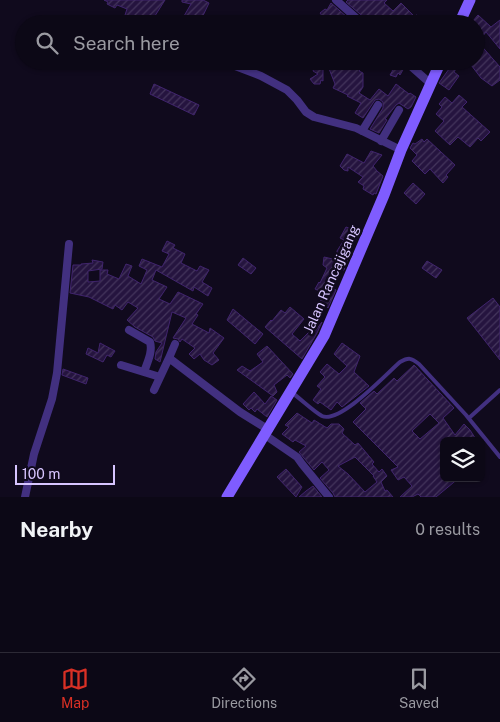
<!DOCTYPE html>
<style>
:root{--surface:#0c0816;--page:#15111f;--text:#f1f3f6;--muted:#9a9aa1;--line:#2c2935;--accent:#d93025}
body{margin:0;font-family:"Public Sans",sans-serif;background:var(--page);color:var(--text)}
.controls{position:absolute;right:15px;bottom:15px;display:grid;overflow:hidden;border-radius:8px;box-shadow:0 1px 4px #0004}
.controls button{width:45px;height:45px;display:grid;place-items:center;padding:0;border:0;border-bottom:1px solid var(--line);background:var(--surface);color:var(--text);font:25px sans-serif}
.scale{position:absolute;left:15px;bottom:12px;width:100px;box-sizing:border-box;padding-left:5px;border:2px solid #d7c5ff;border-top:0;font-size:14px;line-height:18px;white-space:nowrap;color:#d7c5ff;-webkit-text-stroke:4px #100a1d;paint-order:stroke}
.list{margin:0;padding:0;list-style:none}
h2{display:flex;justify-content:space-between;align-items:center;height:65px;margin:0;padding:0 20px;font-size:21px}
h2 small{font-size:16px;font-weight:400;color:var(--muted)}
.icon{flex:none;width:28px;height:28px;fill:none;stroke:currentColor;stroke-width:2;stroke-linecap:round;stroke-linejoin:round}
.map{position:relative;flex:none;width:500px;height:497px;overflow:hidden}
.search{position:absolute;background:var(--surface);box-shadow:0 1px 4px #0004;left:15px;right:15px;top:15px;height:55px;display:flex;align-items:center;gap:12px;box-sizing:border-box;padding:0 18px;border-radius:28px;color:var(--muted);font-size:19px}
.sheet{height:155px;background:var(--surface)}
nav{display:flex;justify-content:space-around;align-items:center;box-sizing:border-box;height:70px;border-top:1px solid var(--line);background:var(--surface);font-size:14px;color:var(--muted)}
nav a{display:grid;justify-items:center;gap:2px}
nav .on{color:var(--accent)}
.map>svg:first-child{display:block}
</style>
<div class="map">
<svg width="500" height="497" viewBox="0 0 500 497">
<defs>
<pattern id="building-hatch" width="6" height="6" patternUnits="userSpaceOnUse" patternTransform="scale(1.25)"><rect width="6" height="6" fill="#25143f"/><path d="M-1 1l2-2M0 6l6-6M5 7l2-2" fill="none" stroke="#44355c"/></pattern>
</defs>
<rect width="100%" height="100%" fill="#100a1d"/>
<!-- building -->
<path fill="url(#building-hatch)" stroke="#40246d" fill-rule="evenodd" d="M 104,0 L 165,0 L 153,19 L 164,24 L 138,24 L 125,15 L 127,9 L 117,5 L 115,8 L 107,4 L 108,2 Z
M 182,0 L 203,0 L 209,3 L 199,24 L 186,24 L 180,22 L 182,16 L 184,16 L 191,4 L 182,2 Z
M 348,0 L 387,0 L 384,3 L 393,11 L 401,3 L 414,16 L 417,15 L 426,24 L 382,24 L 379,21 L 377,24 L 368,24 L 367,20 L 346,2 Z
M 331,3 L 348,18 L 347,19 L 352,24 L 328,24 L 320,13 L 325,9 L 327,10 Z
M 478,15 L 491,27 L 500,20 L 500,49 L 486,32 L 478,42 L 500,67 L 500,80 L 492,86 L 481,78 L 468,61 L 476,61 L 476,24 L 473,21 Z
M 321,61 L 323,61 L 323,81 L 321,80 L 320,84 L 314,84 L 310,79 L 318,74 L 313,71 L 316,64 L 319,65 Z
M 326,61 L 368,61 L 359,71 L 363,73 L 363,87 L 359,93 L 370,100 L 379,89 L 388,96 L 396,84 L 409,94 L 410,93 L 416,97 L 411,107 L 408,109 L 399,103 L 396,105 L 385,119 L 387,120 L 379,133 L 370,129 L 383,108 L 383,102 L 379,99 L 375,100 L 363,118 L 355,113 L 361,103 L 347,96 L 348,95 L 333,88 L 335,84 Z
M 385,61 L 392,61 L 404,68 L 400,75 L 398,73 L 396,77 L 390,75 L 393,70 L 389,69 L 391,67 Z
M 452,61 L 461,61 L 454,72 L 459,76 L 449,90 L 439,83 L 449,69 L 447,69 Z
M 154,84 L 199,105 L 194,115 L 150,94 Z
M 459,95 L 467,102 L 462,107 L 490,132 L 481,141 L 478,138 L 470,147 L 458,137 L 450,145 L 435,131 L 444,121 L 436,114 L 442,107 L 439,104 L 445,97 L 452,103 Z
M 422,139 L 424,142 L 427,139 L 455,165 L 446,175 L 448,177 L 443,183 L 430,169 L 425,174 L 412,161 L 417,155 L 410,148 L 413,143 L 415,144 Z
M 371,151 L 382,155 L 373,166 L 377,171 L 383,176 L 376,194 L 374,193 L 373,195 L 363,189 L 364,186 L 358,182 L 363,177 L 348,167 L 348,171 L 344,170 L 340,166 L 347,154 L 364,163 Z
M 413,183 L 425,194 L 416,204 L 404,193 Z
M 346,227 L 360,232 L 350,250 L 352,251 L 349,259 L 348,258 L 344,270 L 340,270 L 339,274 L 338,274 L 331,287 L 336,290 L 328,308 L 320,301 L 328,295 L 315,289 L 319,282 L 320,283 L 327,268 L 323,265 L 324,257 L 337,260 L 337,251 L 344,240 L 340,238 Z
M 167,241 L 175,245 L 173,248 L 185,254 L 181,263 L 197,271 L 200,266 L 209,270 L 202,282 L 212,288 L 208,296 L 194,287 L 193,291 L 156,270 L 152,280 L 167,287 L 159,299 L 170,304 L 178,292 L 203,304 L 196,314 L 198,315 L 192,324 L 209,333 L 210,328 L 224,338 L 213,353 L 219,360 L 212,365 L 204,360 L 200,354 L 194,359 L 189,354 L 195,348 L 182,339 L 180,342 L 178,339 L 173,338 L 186,318 L 172,312 L 160,362 L 155,359 L 156,352 L 162,343 L 155,341 L 153,337 L 135,327 L 127,320 L 138,308 L 128,302 L 122,310 L 115,305 L 113,309 L 89,297 L 70,293 L 73,265 L 81,265 L 81,264 L 93,263 L 92,260 L 103,262 L 102,269 L 88,271 L 88,282 L 100,281 L 100,270 L 108,270 L 107,274 L 119,279 L 126,264 L 132,266 L 128,276 L 141,284 L 147,270 L 139,266 L 142,259 L 162,267 L 169,254 L 162,251 Z
M 243,258 L 256,268 L 251,274 L 238,265 Z
M 427,261 L 442,270 L 436,278 L 422,268 Z
M 493,298 L 500,307 L 500,360 L 467,318 Z
M 290,307 L 304,319 L 292,334 L 300,341 L 311,330 L 314,332 L 322,322 L 317,333 L 302,359 L 265,327 L 271,320 L 272,321 L 281,310 L 285,313 Z
M 233,309 L 263,334 L 255,344 L 227,320 Z
M 100,343 L 115,351 L 111,357 L 107,355 L 103,362 L 86,354 L 88,348 L 98,353 Z
M 342,343 L 360,356 L 354,372 L 369,386 L 342,407 L 337,402 L 331,410 L 320,402 L 318,404 L 313,400 L 321,389 L 317,386 L 325,377 L 320,372 L 327,364 L 339,374 L 347,366 L 334,354 Z
M 267,346 L 293,374 L 290,378 L 287,375 L 274,385 L 277,392 L 273,396 L 237,370 L 242,366 L 250,371 L 263,362 L 257,354 Z
M 414,365 L 454,408 L 443,418 L 455,435 L 464,424 L 470,430 L 477,441 L 444,441 L 444,478 L 459,478 L 436,497 L 421,497 L 418,494 L 412,497 L 400,497 L 412,486 L 404,477 L 398,480 L 391,470 L 398,467 L 353,422 L 366,409 L 360,403 L 374,391 L 377,394 L 394,378 L 397,381 ZM 430,414 L 439,423 L 420,439 L 412,431 Z
M 63,369 L 88,378 L 86,384 L 62,375 Z
M 254,392 L 265,404 L 271,396 L 277,400 L 267,417 L 257,409 L 255,412 L 251,408 L 249,410 L 243,404 Z
M 297,413 L 312,423 L 314,420 L 327,428 L 331,424 L 339,424 L 344,429 L 342,433 L 355,445 L 358,443 L 374,462 L 372,464 L 379,472 L 382,469 L 387,476 L 381,482 L 385,491 L 387,490 L 393,497 L 335,497 L 333,493 L 320,478 L 329,470 L 322,462 L 314,470 L 299,452 L 306,446 L 295,440 L 293,442 L 282,434 L 289,427 L 285,425 ZM 355,457 L 374,476 L 373,476 L 377,482 L 365,492 L 348,474 L 338,466 Z
M 286,469 L 302,487 L 296,497 L 277,477 Z
M 313,486 L 322,497 L 299,497 L 306,491 Z"/>
<g fill="none" stroke-linecap="round" stroke-linejoin="round">
<!-- service -->
<path stroke="#423080" stroke-width="4" d="M 291,392 C 301,399 313,411 322,416 C 340,424 386,374 400,362 C 409,357 411,358 419,364 L 466,415 L 500,457
M 469,418 L 500,390"/>
<!-- minor -->
<path stroke="#423080" stroke-width="8" d="M 336,0 L 363,24
M 222,61 L 261,76 L 287,90 L 297,100 L 306,112 L 314,117 L 356,128 L 401,150
M 405,61 L 431,84
M 155,64 L 157,61
M 362,131 L 378,105
M 381,141 L 399,110
M 129,330 L 150,342 C 153,352 147,363 144,372
M 175,344 L 169,358 L 240,412 L 269,430
M 121,365 L 160,377
M 154,390 L 169,358
M 265,435 L 297,457 L 302,464 L 329,497
M 25,497 L 34,454 L 52,399 L 57,373 L 69,244"/>
<!-- secondary -->
<path stroke="#7f5cff" stroke-width="11" d="M 459,24 L 470,0
M 227,497 L 324,336 L 384,195 L 401,150 L 441,61"/>
</g>
<g text-anchor="middle" dominant-baseline="central" stroke-width="5" stroke-linejoin="round" paint-order="stroke">
<!-- street labels -->
<g font-size="14" fill="#d7c5ff" stroke="#100a1d">
<text transform="translate(331 279) rotate(-66)">Jalan Rancajigang</text>
</g>
</g>
</svg>
<div class="controls">
<button><svg class="icon" aria-label="layers" viewBox="0 0 24 24"><path d="M12 4l9 5-9 5-9-5zM3 14l9 5 9-5"/></svg></button>
</div>
<div class="scale">100 m</div>
<div class="search"><svg class="icon" aria-label="search" viewBox="0 0 24 24"><circle cx="10" cy="10" r="6"/><path d="M15 15l6 6"/></svg>Search here</div>
</div>
<section class="sheet">
<h2>Nearby<small>0 results</small></h2>
<ul class="list">
</ul>
</section>
<nav>
<a class="on"><svg class="icon" aria-label="map" viewBox="0 0 24 24"><path d="M3 6l6-2 6 2 6-2v14l-6 2-6-2-6 2zM9 4v14M15 6v14"/></svg>Map</a>
<a><svg class="icon" aria-label="directions" viewBox="0 0 24 24"><path d="M12 3l9 9-9 9-9-9zM9 14v-3h6M13 9l2 2-2 2"/></svg>Directions</a>
<a><svg class="icon" aria-label="saved" viewBox="0 0 24 24"><path d="M7 4h10v16l-5-4-5 4z"/></svg>Saved</a>
</nav>
